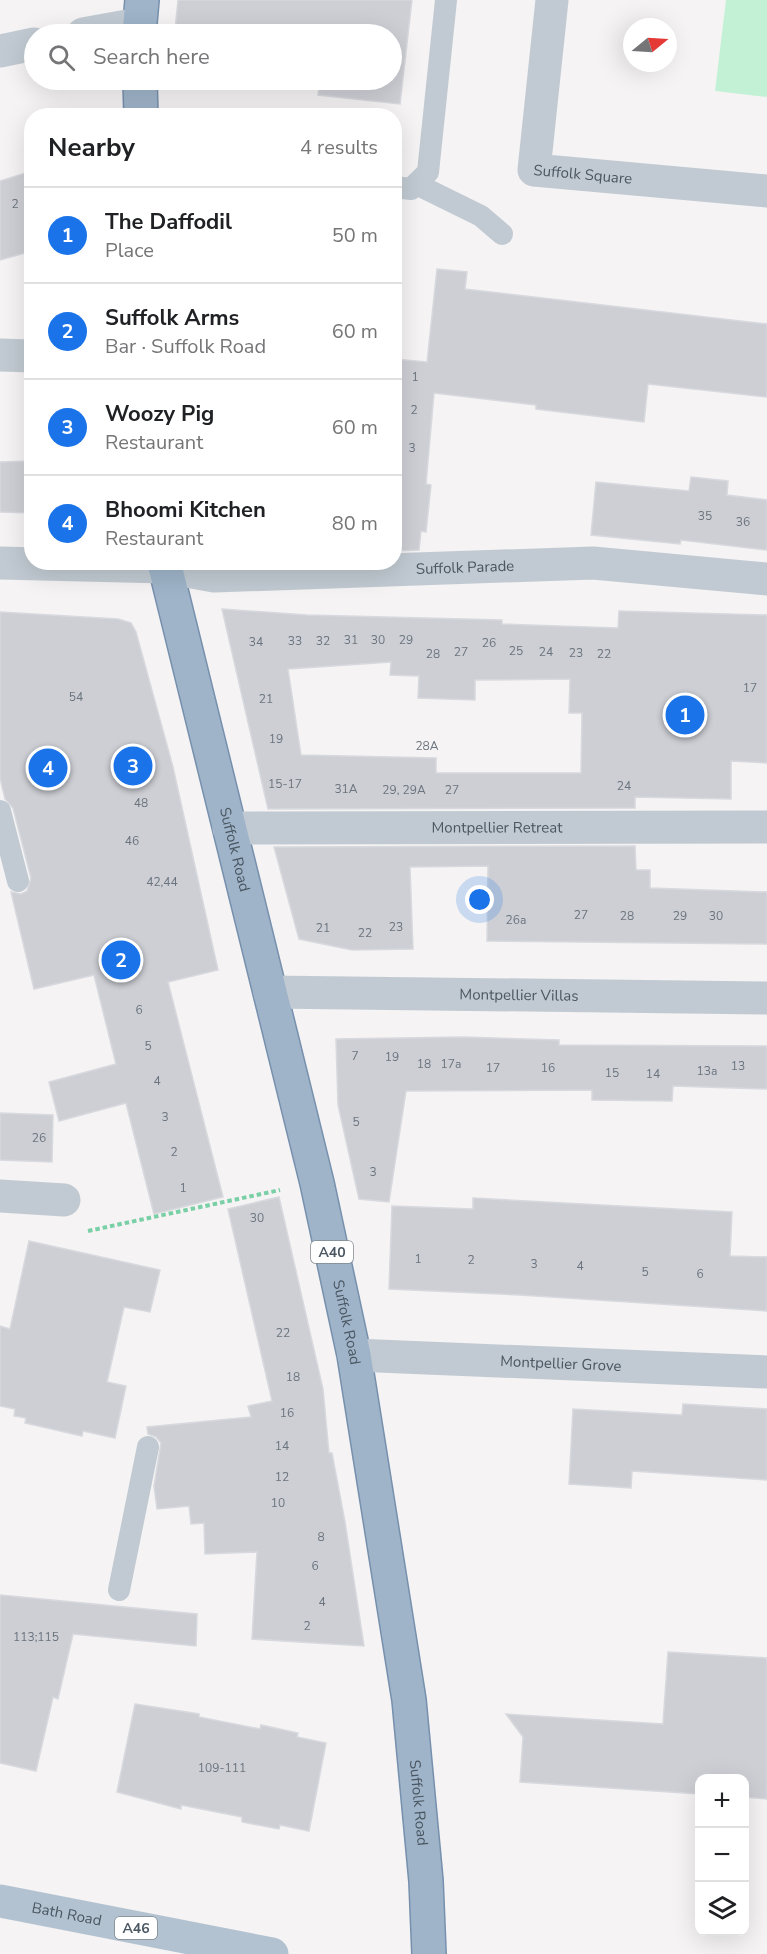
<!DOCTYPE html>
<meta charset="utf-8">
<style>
:root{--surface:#fff;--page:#f6f6f6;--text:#202124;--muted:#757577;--line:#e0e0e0;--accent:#1a73e8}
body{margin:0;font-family:"Nunito Sans",sans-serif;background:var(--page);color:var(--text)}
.controls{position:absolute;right:18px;bottom:18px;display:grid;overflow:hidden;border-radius:12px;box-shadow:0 6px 24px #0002}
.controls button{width:54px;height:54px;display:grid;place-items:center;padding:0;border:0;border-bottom:2px solid var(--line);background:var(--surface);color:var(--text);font:30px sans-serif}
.compass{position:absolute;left:623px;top:18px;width:54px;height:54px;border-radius:50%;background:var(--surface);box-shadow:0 6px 24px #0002;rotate:72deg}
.you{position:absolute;left:480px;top:900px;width:21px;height:21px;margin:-15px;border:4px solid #fff;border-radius:50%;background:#1a73e8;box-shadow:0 0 0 9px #1a73e833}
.badge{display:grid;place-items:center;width:39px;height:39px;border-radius:50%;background:var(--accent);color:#fff;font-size:20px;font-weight:700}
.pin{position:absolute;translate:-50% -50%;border:3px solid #fff;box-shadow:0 2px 6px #0006}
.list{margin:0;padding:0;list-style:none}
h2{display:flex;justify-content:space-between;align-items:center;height:78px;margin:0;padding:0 24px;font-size:26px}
h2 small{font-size:20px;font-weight:400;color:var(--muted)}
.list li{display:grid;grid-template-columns:39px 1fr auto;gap:18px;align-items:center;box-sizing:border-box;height:96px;padding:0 24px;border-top:2px solid var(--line)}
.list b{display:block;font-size:22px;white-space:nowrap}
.list p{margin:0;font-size:20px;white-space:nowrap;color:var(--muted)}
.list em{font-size:20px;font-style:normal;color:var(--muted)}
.icon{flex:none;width:33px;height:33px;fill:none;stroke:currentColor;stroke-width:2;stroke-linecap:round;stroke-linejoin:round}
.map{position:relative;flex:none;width:767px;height:1954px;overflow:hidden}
.search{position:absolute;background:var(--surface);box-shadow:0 6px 24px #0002;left:24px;top:24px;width:378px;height:66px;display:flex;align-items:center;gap:15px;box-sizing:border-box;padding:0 21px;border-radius:33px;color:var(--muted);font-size:22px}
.panel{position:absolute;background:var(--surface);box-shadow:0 6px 24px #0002;left:24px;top:108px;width:378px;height:462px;border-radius:24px}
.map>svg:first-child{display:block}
</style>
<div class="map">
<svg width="767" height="1954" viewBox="0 0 767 1954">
<rect width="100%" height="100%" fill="#f5f3f3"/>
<!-- green -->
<path fill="#c3f1d5" d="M 726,0 L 767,0 L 767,97 L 715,91 Z"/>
<!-- building -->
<path fill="#cdcfd5" stroke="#d7d9de" stroke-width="1.5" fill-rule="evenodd" d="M 178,0 L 412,0 L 400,104 L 318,95 L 320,80 L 392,80 L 392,34 L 217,34 L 175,30 Z
M 32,171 L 32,251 L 0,260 L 0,181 Z
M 437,269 L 467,272 L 465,289 L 767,324 L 767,397 L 648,384 L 644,422 L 536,409 L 536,405 L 434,393 L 426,484 L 431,485 L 426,532 L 421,531 L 419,550 L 394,551 L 394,359 L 427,362 Z
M 32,461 L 32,513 L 0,512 L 0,462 Z
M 691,477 L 728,481 L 727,495 L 767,500 L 767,550 L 681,540 L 680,544 L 591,535 L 596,482 L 689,491 Z
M 222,609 L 307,615 L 502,620 L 502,624 L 618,628 L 619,611 L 767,615 L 767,763 L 731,761 L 731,799 L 635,797 L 635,808 L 268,809 ZM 391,662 L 390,675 L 419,676 L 418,698 L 475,700 L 475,680 L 570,679 L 569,713 L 582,713 L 581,773 L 436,773 L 436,758 L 301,755 L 288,669 Z
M 0,612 L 118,619 L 131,623 L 136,632 L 173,767 L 218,970 L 168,982 L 223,1197 L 154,1214 L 126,1103 L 59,1121 L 49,1082 L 116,1064 L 94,975 L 34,989 L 11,892 L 21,894 L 27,891 L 31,878 L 13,808 L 5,799 L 0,778 Z
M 635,846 L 636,870 L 650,870 L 650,888 L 767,892 L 767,944 L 487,941 L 488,866 L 410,867 L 413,949 L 352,950 L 299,939 L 274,847 Z
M 463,1037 L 559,1040 L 559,1045 L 767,1046 L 767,1089 L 673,1086 L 672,1101 L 592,1100 L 592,1090 L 406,1091 L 389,1202 L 359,1199 L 338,1105 L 336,1039 Z
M 0,1113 L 53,1115 L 52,1162 L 0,1160 Z
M 279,1197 L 323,1389 L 329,1453 L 332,1453 L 345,1522 L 364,1646 L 252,1639 L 257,1552 L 205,1554 L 204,1523 L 191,1524 L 189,1506 L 157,1509 L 154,1486 L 161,1443 L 156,1437 L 148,1434 L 147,1427 L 251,1417 L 248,1406 L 272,1401 L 228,1209 Z
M 473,1198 L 732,1212 L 730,1256 L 767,1257 L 767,1311 L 520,1295 L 389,1289 L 392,1206 L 473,1209 Z
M 29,1241 L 160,1270 L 150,1312 L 124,1307 L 107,1382 L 126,1386 L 115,1438 L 83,1431 L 82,1436 L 25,1423 L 26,1418 L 14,1416 L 15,1409 L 0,1406 L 0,1326 L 10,1329 Z
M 683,1404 L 767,1409 L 767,1480 L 632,1471 L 631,1488 L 569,1484 L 573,1409 L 682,1415 Z
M 0,1595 L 197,1614 L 196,1646 L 73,1634 L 58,1699 L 53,1697 L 36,1771 L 0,1763 Z
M 668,1652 L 767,1658 L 767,1799 L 744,1797 L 744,1779 L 699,1779 L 699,1794 L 520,1782 L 523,1737 L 506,1714 L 663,1724 Z
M 135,1704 L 199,1714 L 199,1717 L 260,1729 L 261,1725 L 298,1733 L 297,1737 L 326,1743 L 309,1831 L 280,1825 L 279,1829 L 242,1822 L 242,1817 L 181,1805 L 181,1809 L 117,1792 Z"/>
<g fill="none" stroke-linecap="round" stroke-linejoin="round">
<defs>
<g id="trunk">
<path d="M 139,34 L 142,0"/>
<path d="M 140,80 L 141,116"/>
<path id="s7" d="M 164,562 L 317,1183 L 354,1355 L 409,1700 L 426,1881 L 429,1954"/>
</g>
</defs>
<!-- trunk casing -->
<use href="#trunk" stroke="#7690ad" stroke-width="36"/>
<!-- path -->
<path stroke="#7ad0a6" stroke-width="4" stroke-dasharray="4.5 3" stroke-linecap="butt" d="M 88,1231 L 280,1190"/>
<!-- service -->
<path stroke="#c1cad2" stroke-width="22" d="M 416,184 L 481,216 L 502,234
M 394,187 L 411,189 L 428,172 L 446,0
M 0,811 L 18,881
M 119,1590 L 148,1447"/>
<!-- minor -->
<g stroke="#c1cad2" stroke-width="33">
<path id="s1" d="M 552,0 L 534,170 L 767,191"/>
<path d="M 83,34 L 138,24"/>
<path d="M 0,51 L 34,44"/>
<path d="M 0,355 L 32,356"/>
<path id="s2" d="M 0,563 L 165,567 L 214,576 L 593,563 L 767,579"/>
<path id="s3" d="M 229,828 L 767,827"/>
<path id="s4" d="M 270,992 L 767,998"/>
<path d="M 0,1196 L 64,1200"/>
<path id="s5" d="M 354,1355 L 767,1372"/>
</g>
<!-- primary -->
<path stroke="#b3c2d1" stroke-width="33" id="s6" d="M 0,1901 L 272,1954"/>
<!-- trunk -->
<use href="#trunk" stroke="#9fb4c9" stroke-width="33"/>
</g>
<g text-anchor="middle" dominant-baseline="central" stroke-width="4.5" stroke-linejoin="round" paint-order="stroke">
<!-- number labels -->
<g font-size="12" fill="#6b747e">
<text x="15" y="204">2</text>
<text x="415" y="377">1</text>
<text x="414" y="410">2</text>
<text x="412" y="448">3</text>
<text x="705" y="516">35</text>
<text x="743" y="522">36</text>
<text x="351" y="640">31</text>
<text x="378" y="640">30</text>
<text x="406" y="640">29</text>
<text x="295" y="641">33</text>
<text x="323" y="641">32</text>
<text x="256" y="642">34</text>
<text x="489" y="643">26</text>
<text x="516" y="651">25</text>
<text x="461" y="652">27</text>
<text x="546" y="652">24</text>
<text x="576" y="653">23</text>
<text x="433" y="654">28</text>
<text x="604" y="654">22</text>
<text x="750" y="688">17</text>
<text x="76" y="697">54</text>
<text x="266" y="699">21</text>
<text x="276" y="739">19</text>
<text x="427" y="746">28A</text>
<text x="285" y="784">15-17</text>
<text x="624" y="786">24</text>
<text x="346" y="789">31A</text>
<text x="404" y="790">29, 29A</text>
<text x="452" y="790">27</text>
<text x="141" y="803">48</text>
<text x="132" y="841">46</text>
<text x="162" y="882">42,44</text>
<text x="581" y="915">27</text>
<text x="627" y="916">28</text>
<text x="680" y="916">29</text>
<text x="716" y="916">30</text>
<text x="516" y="920">26a</text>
<text x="396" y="927">23</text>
<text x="323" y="928">21</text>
<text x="365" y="933">22</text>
<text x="139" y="1010">6</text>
<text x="148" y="1046">5</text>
<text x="355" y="1056">7</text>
<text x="392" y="1057">19</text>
<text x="424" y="1064">18</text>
<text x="451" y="1064">17a</text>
<text x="738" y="1066">13</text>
<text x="493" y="1068">17</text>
<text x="548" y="1068">16</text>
<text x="707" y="1071">13a</text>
<text x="612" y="1073">15</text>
<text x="653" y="1074">14</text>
<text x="157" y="1081">4</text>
<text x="165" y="1117">3</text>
<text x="356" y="1122">5</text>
<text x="39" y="1138">26</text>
<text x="174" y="1152">2</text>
<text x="373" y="1172">3</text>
<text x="183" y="1188">1</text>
<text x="257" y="1218">30</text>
<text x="418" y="1259">1</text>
<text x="471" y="1260">2</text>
<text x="534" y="1264">3</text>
<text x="580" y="1266">4</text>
<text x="645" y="1272">5</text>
<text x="700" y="1274">6</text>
<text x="283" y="1333">22</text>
<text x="293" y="1377">18</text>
<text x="287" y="1413">16</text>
<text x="282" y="1446">14</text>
<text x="282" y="1477">12</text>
<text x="278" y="1503">10</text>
<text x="321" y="1537">8</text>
<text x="315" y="1566">6</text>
<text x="322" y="1602">4</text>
<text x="307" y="1626">2</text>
<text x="36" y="1637">113;115</text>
<text x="222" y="1768">109-111</text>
</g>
<!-- shield labels -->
<g fill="#fff" stroke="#808990" stroke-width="1.5">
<rect x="311" y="1241" width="42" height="22" rx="4.5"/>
<rect x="115" y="1917" width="42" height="22" rx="4.5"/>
</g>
<g font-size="14" font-weight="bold" fill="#4a5661">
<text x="332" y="1252">A40</text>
<text x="136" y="1928">A46</text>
</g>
<!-- street labels -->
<g font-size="15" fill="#4a5661" stroke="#fff">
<text stroke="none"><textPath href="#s1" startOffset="220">Suffolk Square</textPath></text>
<text stroke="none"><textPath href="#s2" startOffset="466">Suffolk Parade</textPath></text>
<text stroke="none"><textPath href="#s3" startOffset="268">Montpellier Retreat</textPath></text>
<text stroke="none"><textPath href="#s7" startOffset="296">Suffolk Road</textPath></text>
<text stroke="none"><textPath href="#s4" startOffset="249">Montpellier Villas</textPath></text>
<text stroke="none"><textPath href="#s7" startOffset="782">Suffolk Road</textPath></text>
<text stroke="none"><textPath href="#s5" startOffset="207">Montpellier Grove</textPath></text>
<text stroke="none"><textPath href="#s7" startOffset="1268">Suffolk Road</textPath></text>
<text stroke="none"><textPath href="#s6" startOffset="68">Bath Road</textPath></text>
</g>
</g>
</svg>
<div class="controls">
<button>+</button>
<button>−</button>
<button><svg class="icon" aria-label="layers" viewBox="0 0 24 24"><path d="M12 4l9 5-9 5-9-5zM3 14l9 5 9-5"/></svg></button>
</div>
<svg class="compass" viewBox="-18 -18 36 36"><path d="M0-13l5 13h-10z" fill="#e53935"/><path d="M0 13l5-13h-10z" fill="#757577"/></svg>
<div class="you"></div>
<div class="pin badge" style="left:685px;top:715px">1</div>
<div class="pin badge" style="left:121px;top:960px">2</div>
<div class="pin badge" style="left:133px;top:766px">3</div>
<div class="pin badge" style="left:48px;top:768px">4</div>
<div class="search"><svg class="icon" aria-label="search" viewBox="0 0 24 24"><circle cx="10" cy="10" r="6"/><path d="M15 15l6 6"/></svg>Search here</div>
<section class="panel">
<h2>Nearby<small>4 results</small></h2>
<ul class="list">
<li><span class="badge">1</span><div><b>The Daffodil</b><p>Place</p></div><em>50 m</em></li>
<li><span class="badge">2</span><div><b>Suffolk Arms</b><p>Bar · Suffolk Road</p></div><em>60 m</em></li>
<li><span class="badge">3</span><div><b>Woozy Pig</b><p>Restaurant</p></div><em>60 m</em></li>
<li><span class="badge">4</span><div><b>Bhoomi Kitchen</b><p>Restaurant</p></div><em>80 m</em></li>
</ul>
</section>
</div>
